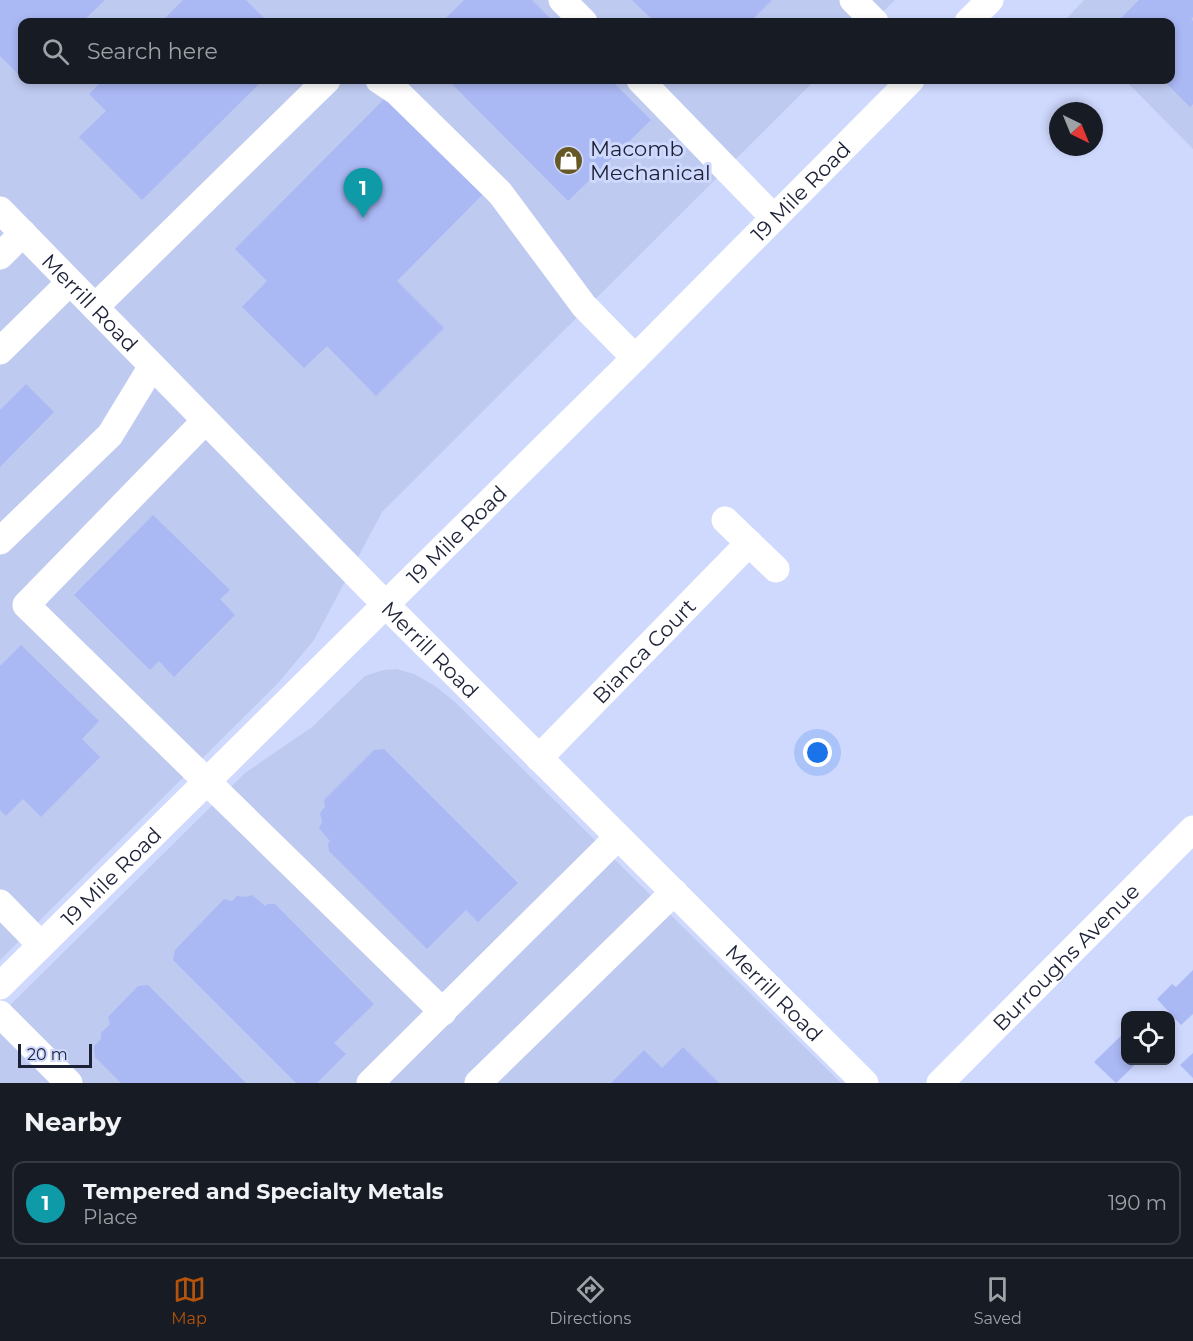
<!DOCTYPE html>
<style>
:root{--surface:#171b24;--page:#20242c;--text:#f1f3f6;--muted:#9ea1a6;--line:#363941;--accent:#b45309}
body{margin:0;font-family:Montserrat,sans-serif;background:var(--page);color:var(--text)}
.controls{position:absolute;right:18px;bottom:18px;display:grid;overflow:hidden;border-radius:12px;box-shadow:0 3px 9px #0003}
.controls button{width:54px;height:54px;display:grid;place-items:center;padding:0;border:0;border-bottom:2px solid var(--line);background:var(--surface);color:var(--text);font:30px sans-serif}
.compass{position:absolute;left:1049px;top:102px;width:54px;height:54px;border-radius:50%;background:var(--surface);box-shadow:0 3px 9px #0003;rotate:137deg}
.scale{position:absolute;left:18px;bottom:15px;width:74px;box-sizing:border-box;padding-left:6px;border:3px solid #1c2137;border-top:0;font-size:16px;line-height:21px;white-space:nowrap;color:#1c2137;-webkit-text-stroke:4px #cfd9fe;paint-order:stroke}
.you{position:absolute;left:818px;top:753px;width:21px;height:21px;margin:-15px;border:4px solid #fff;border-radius:50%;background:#1a73e8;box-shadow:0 0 0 9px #1a73e833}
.badge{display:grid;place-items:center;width:39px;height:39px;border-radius:50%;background:var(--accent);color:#fff;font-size:20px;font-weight:700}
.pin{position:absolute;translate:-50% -50px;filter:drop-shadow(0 2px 3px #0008)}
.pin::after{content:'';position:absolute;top:32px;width:21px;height:18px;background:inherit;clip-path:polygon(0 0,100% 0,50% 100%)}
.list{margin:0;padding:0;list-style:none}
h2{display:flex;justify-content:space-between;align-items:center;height:78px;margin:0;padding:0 24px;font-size:26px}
h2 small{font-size:20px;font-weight:400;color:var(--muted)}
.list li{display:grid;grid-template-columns:39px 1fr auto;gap:18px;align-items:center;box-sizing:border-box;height:84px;margin:0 12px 12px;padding:0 12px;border:2px solid var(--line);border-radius:12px}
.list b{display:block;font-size:22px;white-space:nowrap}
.list p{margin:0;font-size:20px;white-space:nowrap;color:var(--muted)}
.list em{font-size:20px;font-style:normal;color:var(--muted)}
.icon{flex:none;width:33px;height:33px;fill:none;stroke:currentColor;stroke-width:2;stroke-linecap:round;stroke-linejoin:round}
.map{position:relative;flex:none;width:1193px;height:1083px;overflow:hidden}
.search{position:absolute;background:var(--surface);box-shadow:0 3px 9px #0003;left:18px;right:18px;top:18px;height:66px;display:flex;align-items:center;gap:15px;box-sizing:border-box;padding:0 21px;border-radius:12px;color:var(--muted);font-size:22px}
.sheet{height:174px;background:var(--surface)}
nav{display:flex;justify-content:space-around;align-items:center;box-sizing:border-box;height:84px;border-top:2px solid var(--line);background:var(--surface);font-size:16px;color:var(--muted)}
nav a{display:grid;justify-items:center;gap:3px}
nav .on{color:var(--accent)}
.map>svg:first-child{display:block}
</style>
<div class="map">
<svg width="1193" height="1083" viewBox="0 0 1193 1083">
<rect width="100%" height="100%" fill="#cfd9fe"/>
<!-- built -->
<path fill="#bfcaf1" d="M 0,0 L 895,0 L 872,22 L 22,22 L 22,80 L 815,80 L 382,512 L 314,640 L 279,682 L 0,960 Z
M 1084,0 L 1193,0 L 1193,149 L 1125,80 L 1170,80 L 1170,22 L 1070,22 L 1066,19 Z
M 397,669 L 414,674 L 435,686 L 455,702 L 841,1083 L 0,1083 L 0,1015 L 245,773 L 312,727 L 365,676 L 383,670 Z"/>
<!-- building -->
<path fill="#aab8f4" d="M 0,0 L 105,0 L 82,22 L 22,22 L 22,78 L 0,56 Z
M 183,0 L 246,0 L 268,22 L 161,22 Z
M 464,0 L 532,0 L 554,22 L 442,22 Z
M 632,0 L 772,0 L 750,22 L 655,22 Z
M 1139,0 L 1193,0 L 1193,17 L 1191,19 L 1193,21 L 1193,104 L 1190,107 L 1163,80 L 1170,80 L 1170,22 L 1117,22 Z
M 103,80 L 263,80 L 142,200 L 79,137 L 106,111 L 89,94 Z
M 448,80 L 611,80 L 651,120 L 568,201 Z
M 393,90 L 490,187 L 397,281 L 444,328 L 376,396 L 327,346 L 304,368 L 242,307 L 267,281 L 235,249 Z
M 26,384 L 54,412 L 0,467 L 0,410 Z
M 153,515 L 230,590 L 220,599 L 235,615 L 174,677 L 159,661 L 150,670 L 74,595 Z
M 21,645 L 99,721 L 82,739 L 100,757 L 41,817 L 23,799 L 6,816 L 0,810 L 0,666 Z
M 384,749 L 518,883 L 478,922 L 466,910 L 427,949 L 329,851 L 328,844 L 330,841 L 319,828 L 322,822 L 320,813 L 325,807 L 324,800 L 374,750 Z
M 252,895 L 265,906 L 268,904 L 275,904 L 374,1004 L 334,1043 L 346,1054 L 317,1083 L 296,1083 L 173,960 L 175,950 L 224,899 L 232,901 L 237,896 L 246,897 Z
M 1193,970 L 1193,1014 L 1181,1025 L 1157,999 L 1172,984 L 1176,987 Z
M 148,985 L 246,1083 L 121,1083 L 95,1057 L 94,1046 L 101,1039 L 101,1033 L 110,1024 L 108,1017 L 138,986 Z
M 1126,1031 L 1126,1060 L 1140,1060 L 1116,1083 L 1094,1062 Z
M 683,1047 L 719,1083 L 611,1083 L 644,1050 L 662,1068 Z
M 1193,1053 L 1193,1078 L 1180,1065 Z"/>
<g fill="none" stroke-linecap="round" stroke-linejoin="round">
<!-- minor -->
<g stroke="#fff" stroke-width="27">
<path d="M 562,0 L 584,22"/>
<path d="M 853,0 L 875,22"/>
<path d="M 968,22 L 990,0"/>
<path d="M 379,80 L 397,92 L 500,193 L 584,306 L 635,358"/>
<path d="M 640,80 L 774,218"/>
<path id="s1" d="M 0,210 L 386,605 L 865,1083"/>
<path d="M 0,256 L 23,233"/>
<path d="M 95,307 L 327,80"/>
<path d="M 0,351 L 70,282"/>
<path d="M 205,421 L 26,605 L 443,1012"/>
<path d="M 725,520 L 776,569"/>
<path d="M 0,541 L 110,435 L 152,366"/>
<path id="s2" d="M 539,758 L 749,543"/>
<path d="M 0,903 L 41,945"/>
<path id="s3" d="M 0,986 L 635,358 L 911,80"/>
<path d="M 0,1014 L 69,1083"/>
<path d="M 370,1083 L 618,837"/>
<path d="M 478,1083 L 674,892"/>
<path id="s4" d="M 940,1083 L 1193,829"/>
</g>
</g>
<!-- icons -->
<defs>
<symbol id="shop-disc" viewBox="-11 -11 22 22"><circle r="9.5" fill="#675926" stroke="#cfd9fe"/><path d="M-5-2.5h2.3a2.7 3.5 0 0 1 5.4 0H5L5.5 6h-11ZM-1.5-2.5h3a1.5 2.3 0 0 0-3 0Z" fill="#fff"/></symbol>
</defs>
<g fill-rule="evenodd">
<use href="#shop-disc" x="552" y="144" width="33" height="33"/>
</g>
<g text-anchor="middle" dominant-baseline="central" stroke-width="6" stroke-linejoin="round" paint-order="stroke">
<!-- poi labels -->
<g font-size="21" fill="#1c2137" stroke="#cfd9fe" text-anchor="start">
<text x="590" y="148">Macomb<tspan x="590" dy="24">Mechanical</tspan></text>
</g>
<!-- street labels -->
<g font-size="21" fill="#1c2137" stroke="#cfd9fe">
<text stroke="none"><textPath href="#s3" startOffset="1128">19 Mile Road</textPath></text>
<text stroke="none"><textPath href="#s1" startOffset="129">Merrill Road</textPath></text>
<text stroke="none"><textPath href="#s3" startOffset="642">19 Mile Road</textPath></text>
<text stroke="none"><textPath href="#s1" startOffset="615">Merrill Road</textPath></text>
<text stroke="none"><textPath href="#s2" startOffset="150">Bianca Court</textPath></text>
<text stroke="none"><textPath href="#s3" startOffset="156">19 Mile Road</textPath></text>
<text stroke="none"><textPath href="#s4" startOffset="178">Burroughs Avenue</textPath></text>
<text stroke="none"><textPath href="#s1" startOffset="1101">Merrill Road</textPath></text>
</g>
</g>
</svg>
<div class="controls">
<button><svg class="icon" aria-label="locate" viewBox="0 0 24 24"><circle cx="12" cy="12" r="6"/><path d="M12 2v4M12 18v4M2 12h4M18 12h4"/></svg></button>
</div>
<svg class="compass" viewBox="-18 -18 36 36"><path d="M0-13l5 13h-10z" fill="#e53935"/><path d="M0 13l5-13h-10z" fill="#9ea1a6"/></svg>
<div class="scale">20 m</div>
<div class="you"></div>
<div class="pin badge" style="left:363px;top:218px;background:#0f9aa8">1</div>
<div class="search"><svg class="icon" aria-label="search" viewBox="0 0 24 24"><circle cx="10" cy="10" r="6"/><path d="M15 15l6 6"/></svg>Search here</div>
</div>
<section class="sheet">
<h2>Nearby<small></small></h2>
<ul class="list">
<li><span class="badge" style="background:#0f9aa8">1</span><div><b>Tempered and Specialty Metals</b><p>Place</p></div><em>190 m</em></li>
</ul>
</section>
<nav>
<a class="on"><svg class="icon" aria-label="map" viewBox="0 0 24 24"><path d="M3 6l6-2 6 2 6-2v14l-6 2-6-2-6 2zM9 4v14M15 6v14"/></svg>Map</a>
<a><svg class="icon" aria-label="directions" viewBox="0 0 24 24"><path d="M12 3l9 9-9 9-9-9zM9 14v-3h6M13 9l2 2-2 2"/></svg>Directions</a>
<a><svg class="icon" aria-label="saved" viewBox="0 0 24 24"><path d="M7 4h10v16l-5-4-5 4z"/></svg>Saved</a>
</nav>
